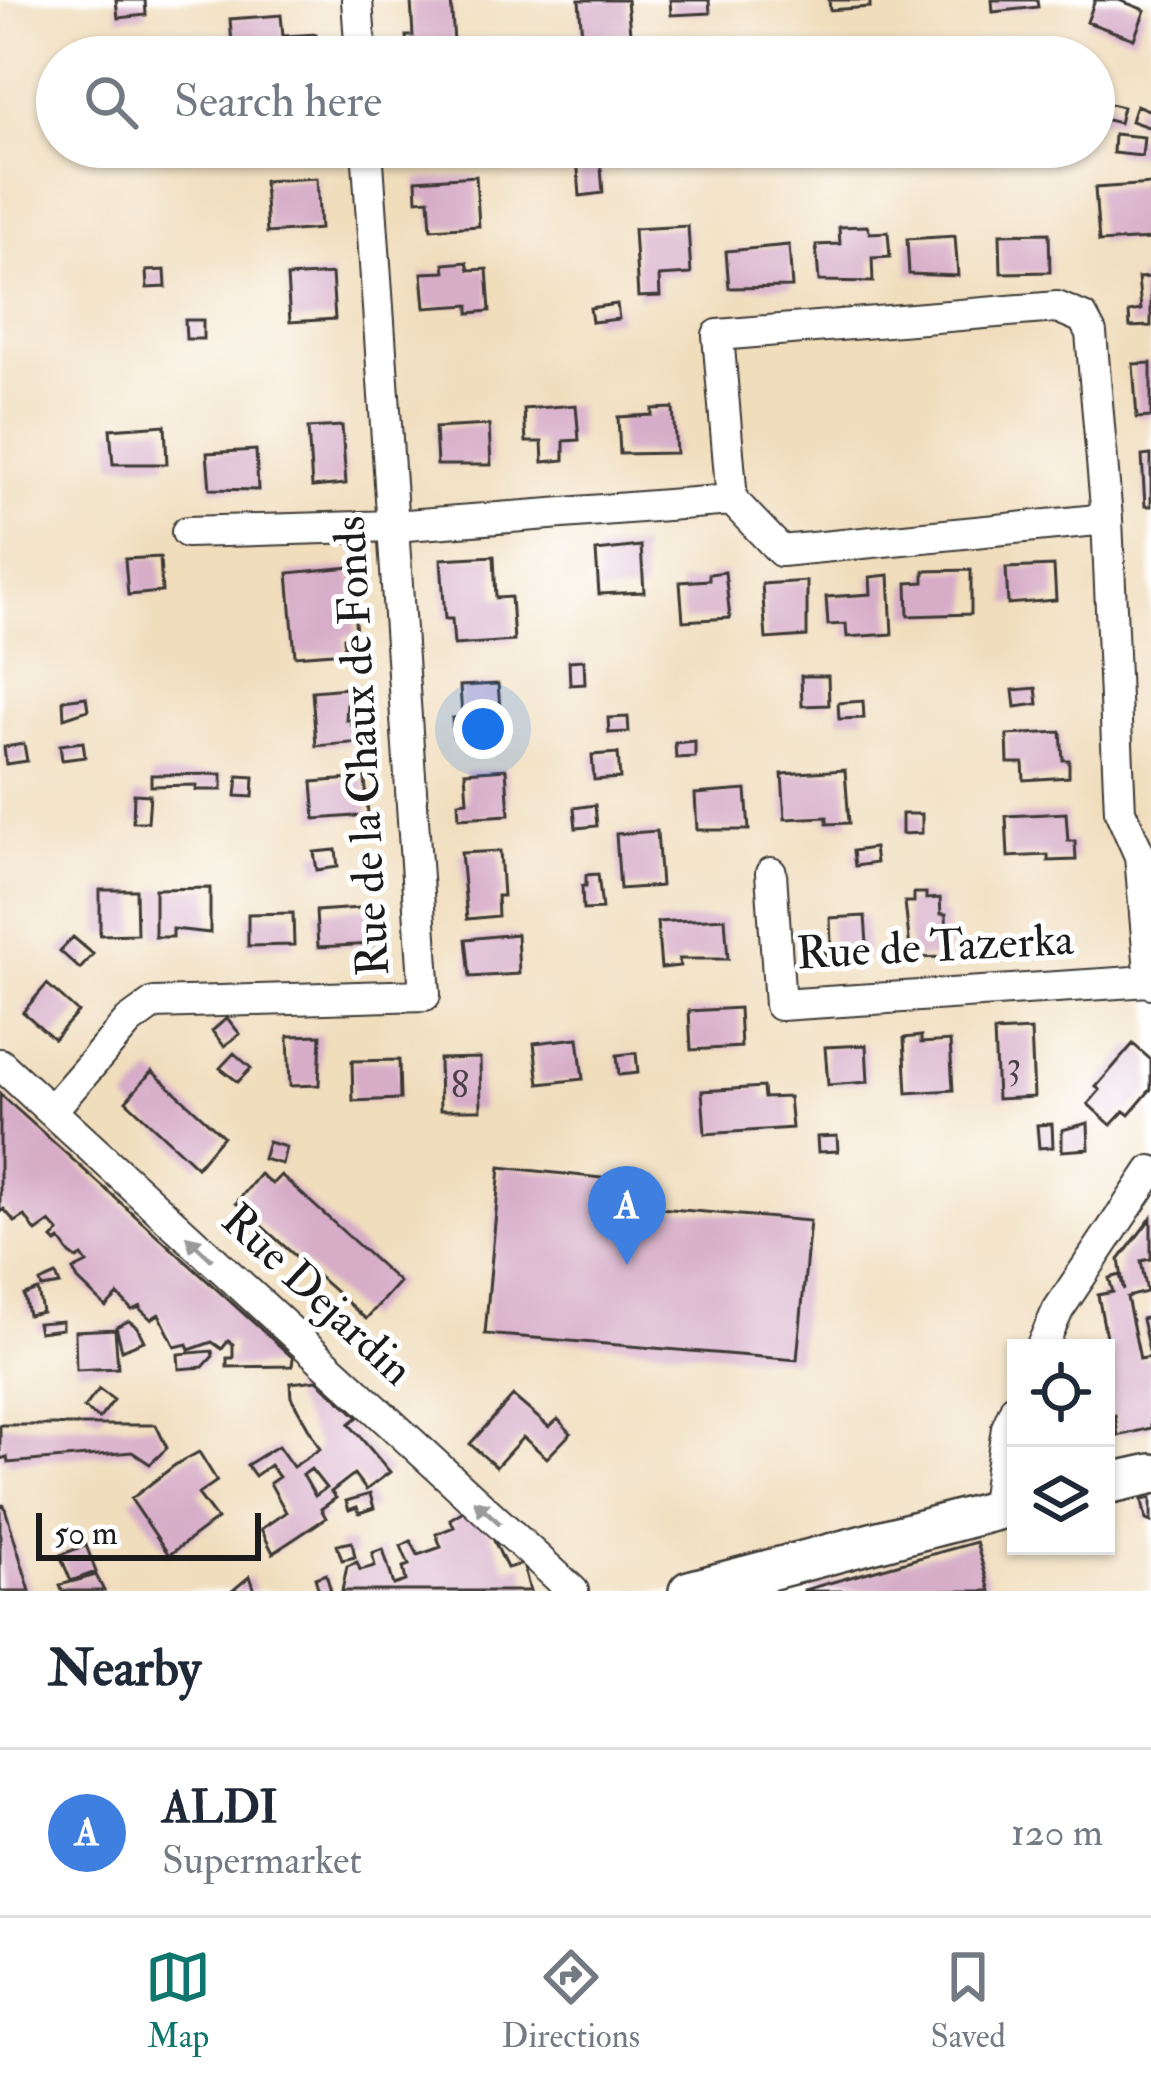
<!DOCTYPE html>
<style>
:root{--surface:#fff;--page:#f6f6f7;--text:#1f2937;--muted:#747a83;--line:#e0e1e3;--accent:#0f766e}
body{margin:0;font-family:"IM FELL Double Pica",serif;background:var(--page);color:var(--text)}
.controls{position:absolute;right:36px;bottom:36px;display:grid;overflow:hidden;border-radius:0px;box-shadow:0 3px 9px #0004}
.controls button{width:108px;height:108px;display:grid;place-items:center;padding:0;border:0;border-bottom:3px solid var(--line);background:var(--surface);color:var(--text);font:60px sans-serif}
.scale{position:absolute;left:36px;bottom:30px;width:225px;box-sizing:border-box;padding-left:12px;border:6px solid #1c1c1c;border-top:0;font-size:33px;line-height:42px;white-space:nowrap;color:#1c1c1c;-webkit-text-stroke:9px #fff;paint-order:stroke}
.you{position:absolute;left:483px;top:729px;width:42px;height:42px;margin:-30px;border:9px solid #fff;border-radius:50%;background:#1a73e8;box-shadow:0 0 0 18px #1a73e833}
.badge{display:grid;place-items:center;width:78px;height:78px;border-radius:50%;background:var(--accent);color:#fff;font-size:39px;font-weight:700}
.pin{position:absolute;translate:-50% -99px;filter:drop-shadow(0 3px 6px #0008)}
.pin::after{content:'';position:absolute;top:63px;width:42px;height:36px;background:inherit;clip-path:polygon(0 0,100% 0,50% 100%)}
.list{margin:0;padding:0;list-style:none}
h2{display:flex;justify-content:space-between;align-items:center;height:156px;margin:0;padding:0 48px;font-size:51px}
h2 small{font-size:39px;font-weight:400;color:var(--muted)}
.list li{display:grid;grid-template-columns:78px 1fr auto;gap:36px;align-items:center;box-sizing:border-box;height:168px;padding:0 48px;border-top:3px solid var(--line)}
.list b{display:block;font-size:45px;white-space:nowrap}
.list p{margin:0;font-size:39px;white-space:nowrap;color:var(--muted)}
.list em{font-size:39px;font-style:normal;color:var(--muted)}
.icon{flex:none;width:66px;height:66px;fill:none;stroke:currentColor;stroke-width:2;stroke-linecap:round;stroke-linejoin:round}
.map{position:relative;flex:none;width:1151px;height:1591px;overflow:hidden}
.search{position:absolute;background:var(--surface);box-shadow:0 3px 9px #0004;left:36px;right:36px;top:36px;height:132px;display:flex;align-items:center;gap:30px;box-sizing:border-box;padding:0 42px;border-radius:66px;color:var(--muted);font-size:45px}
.sheet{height:324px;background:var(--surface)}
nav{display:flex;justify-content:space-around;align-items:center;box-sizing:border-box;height:168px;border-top:3px solid var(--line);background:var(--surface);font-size:33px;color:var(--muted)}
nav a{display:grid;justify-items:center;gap:6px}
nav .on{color:var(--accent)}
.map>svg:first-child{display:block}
</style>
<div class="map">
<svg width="1151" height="1591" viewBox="0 0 1151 1591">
<rect width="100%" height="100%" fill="#fff"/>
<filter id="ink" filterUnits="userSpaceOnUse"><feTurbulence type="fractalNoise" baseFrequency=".00833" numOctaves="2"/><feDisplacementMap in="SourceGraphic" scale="24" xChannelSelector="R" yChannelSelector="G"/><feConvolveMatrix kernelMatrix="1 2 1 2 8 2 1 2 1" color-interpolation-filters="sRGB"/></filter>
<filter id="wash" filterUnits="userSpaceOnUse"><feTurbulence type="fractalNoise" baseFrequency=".004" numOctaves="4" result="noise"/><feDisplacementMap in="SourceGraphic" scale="48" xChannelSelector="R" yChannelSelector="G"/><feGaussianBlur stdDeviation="2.7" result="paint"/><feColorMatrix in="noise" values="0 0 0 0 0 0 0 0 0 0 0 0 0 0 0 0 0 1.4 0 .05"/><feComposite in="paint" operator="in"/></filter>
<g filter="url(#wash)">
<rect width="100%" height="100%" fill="#f0ddbc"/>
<g id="blocks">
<!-- building -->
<path fill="#d6acc7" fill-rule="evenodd" d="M 116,0 L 145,0 L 146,15 L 118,18 Z
M 451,0 L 455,56 L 408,57 L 406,36 L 413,36 L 411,1 Z
M 579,0 L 627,0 L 630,33 L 582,36 Z
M 670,0 L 709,0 L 710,13 L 671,15 Z
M 829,0 L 870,0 L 870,7 L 830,10 Z
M 992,0 L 1037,0 L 1038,7 L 993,12 Z
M 1095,0 L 1119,0 L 1145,10 L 1134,39 L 1087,22 Z
M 281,15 L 283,36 L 316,34 L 317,57 L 233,57 L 230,19 Z
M 557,36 L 560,55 L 540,57 L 538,38 Z
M 1102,102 L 1123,107 L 1119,123 L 1099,118 Z
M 1136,105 L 1151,111 L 1151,128 L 1131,121 Z
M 1114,134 L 1144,137 L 1142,156 L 1113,153 Z
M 600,155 L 603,193 L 580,196 L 577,157 Z
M 476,176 L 479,226 L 431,229 L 429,199 L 417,200 L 416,180 Z
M 317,178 L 320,229 L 267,233 L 264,181 Z
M 1151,184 L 1151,239 L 1099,242 L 1095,188 Z
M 688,226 L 691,274 L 659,276 L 660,296 L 638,297 L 634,229 Z
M 867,226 L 870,233 L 888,232 L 890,257 L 872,258 L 873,282 L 819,281 L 816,245 L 840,244 L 839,227 Z
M 1049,233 L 1050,272 L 1001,273 L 1000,234 Z
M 955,236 L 958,276 L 909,274 L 907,239 Z
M 789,245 L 792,287 L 729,288 L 726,251 Z
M 467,262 L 469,270 L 487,269 L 490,311 L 469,313 L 469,305 L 425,308 L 422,273 L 445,272 L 444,264 Z
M 165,270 L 166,287 L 147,288 L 146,271 Z
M 332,274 L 335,319 L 290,322 L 287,277 Z
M 1151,277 L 1151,326 L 1130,327 L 1129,312 L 1141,310 L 1138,278 Z
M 617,304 L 619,319 L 592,322 L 590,308 Z
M 185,320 L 203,320 L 203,339 L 186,339 Z
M 1151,363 L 1151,417 L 1137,418 L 1133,364 Z
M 576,405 L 579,440 L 564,441 L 564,460 L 543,462 L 542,442 L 526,442 L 524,409 Z
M 673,408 L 676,453 L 620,454 L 618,417 L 652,415 L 652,409 Z
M 165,425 L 167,464 L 113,464 L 110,429 Z
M 489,425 L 491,465 L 437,465 L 435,428 Z
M 342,426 L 346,484 L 312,487 L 308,428 Z
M 256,450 L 258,490 L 210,489 L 207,453 Z
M 1151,455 L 1151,506 L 1145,506 L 1142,456 Z
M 641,546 L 644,592 L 599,594 L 596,551 Z
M 494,556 L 496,598 L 511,597 L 514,641 L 454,645 L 452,619 L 445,619 L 441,559 Z
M 160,557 L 162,592 L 128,595 L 125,559 Z
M 1054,566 L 1056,600 L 1008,604 L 1006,568 Z
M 351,567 L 356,635 L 344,637 L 345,652 L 295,656 L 288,573 Z
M 971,570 L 971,614 L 908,616 L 907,583 L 924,582 L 924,571 Z
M 725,572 L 730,618 L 683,621 L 680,582 L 709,580 L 709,574 Z
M 889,575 L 892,634 L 847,637 L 846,624 L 828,625 L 826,597 L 871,594 L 870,577 Z
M 807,581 L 807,636 L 766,639 L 762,584 Z
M 584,660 L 585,684 L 570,685 L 569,661 Z
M 801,676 L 828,676 L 829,705 L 802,706 Z
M 498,684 L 502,733 L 453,736 L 452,718 L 462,717 L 460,686 Z
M 348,688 L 346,720 L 350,720 L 351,725 L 362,724 L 363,742 L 316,746 L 312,691 Z
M 1036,688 L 1038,704 L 1015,707 L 1013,690 Z
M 86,697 L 88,710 L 64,718 L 63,700 Z
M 863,701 L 864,718 L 839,719 L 838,703 Z
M 628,717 L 629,732 L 609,733 L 608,718 Z
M 1061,732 L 1063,760 L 1069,760 L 1069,777 L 1024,780 L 1023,763 L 1008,763 L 1007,735 Z
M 695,741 L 695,757 L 676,758 L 675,743 Z
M 83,742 L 85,757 L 62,760 L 60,745 Z
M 24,744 L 27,761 L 6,764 L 4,747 Z
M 618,753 L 620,778 L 594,780 L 592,755 Z
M 506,769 L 509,815 L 459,818 L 458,802 L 467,801 L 465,772 Z
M 845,770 L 849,823 L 827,824 L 827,817 L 785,819 L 782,774 Z
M 222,774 L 222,790 L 196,790 L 196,785 L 151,786 L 151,775 Z
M 238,776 L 254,777 L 253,797 L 236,796 Z
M 365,778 L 368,815 L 315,819 L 312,782 Z
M 746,790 L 749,830 L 697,830 L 695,794 Z
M 134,794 L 150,795 L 148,822 L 133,822 Z
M 595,805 L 597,826 L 576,828 L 574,808 Z
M 1066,813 L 1068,841 L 1075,841 L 1076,860 L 1048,861 L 1048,855 L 1008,857 L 1006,816 Z
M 902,814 L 922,814 L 922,833 L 902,834 Z
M 657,831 L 661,886 L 620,889 L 616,834 Z
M 874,848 L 876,863 L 855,866 L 853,851 Z
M 336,850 L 338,867 L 317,870 L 314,852 Z
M 500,851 L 503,896 L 497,896 L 498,916 L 467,919 L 461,853 Z
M 598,874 L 602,909 L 583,910 L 582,886 L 586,886 L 586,875 Z
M 210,888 L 210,933 L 173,929 L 173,937 L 155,937 L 155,889 Z
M 100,890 L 136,890 L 137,934 L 100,935 Z
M 914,893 L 926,893 L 926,899 L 940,898 L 941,914 L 946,914 L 948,957 L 911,958 L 905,902 L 914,902 Z
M 374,907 L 374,944 L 318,947 L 316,911 Z
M 293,913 L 294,945 L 248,946 L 248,914 Z
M 865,916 L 868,958 L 825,961 L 824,944 L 831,944 L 830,918 Z
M 725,918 L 728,959 L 679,959 L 680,966 L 661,968 L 657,922 Z
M 517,934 L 519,974 L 470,977 L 466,939 Z
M 73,937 L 93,954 L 80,969 L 60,951 Z
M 47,984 L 78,1012 L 54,1039 L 23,1012 Z
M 739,1008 L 741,1047 L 691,1050 L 689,1011 Z
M 227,1018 L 240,1034 L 224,1046 L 212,1031 Z
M 1031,1030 L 1034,1097 L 997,1099 L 994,1032 Z
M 321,1035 L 319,1085 L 290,1086 L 288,1036 Z
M 921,1036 L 921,1043 L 950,1041 L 953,1090 L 907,1093 L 904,1038 Z
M 578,1038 L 583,1079 L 539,1084 L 534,1043 Z
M 1133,1044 L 1151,1060 L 1151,1089 L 1129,1115 L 1124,1111 L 1111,1125 L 1088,1104 L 1100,1090 L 1096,1087 Z
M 866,1045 L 868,1082 L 828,1085 L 825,1047 Z
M 234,1053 L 251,1068 L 238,1082 L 220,1068 Z
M 636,1053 L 638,1073 L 619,1075 L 617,1055 Z
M 480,1058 L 481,1110 L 440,1110 L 439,1059 Z
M 399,1060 L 400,1099 L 353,1101 L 352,1061 Z
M 152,1071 L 223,1136 L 197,1167 L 126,1101 Z
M 763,1087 L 764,1098 L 789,1097 L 792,1128 L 705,1134 L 702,1091 Z
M 0,1094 L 293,1358 L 292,1366 L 227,1367 L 227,1358 L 233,1358 L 233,1344 L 228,1341 L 222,1349 L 212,1342 L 189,1350 L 187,1344 L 175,1347 L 159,1314 L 151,1319 L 139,1308 L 142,1306 L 132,1310 L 118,1295 L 106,1307 L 78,1280 L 73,1270 L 87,1263 L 82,1256 L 77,1259 L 70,1254 L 60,1240 L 56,1243 L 52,1239 L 59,1232 L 50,1222 L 36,1232 L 25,1216 L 15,1222 L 4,1209 L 0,1212 Z
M 1088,1123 L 1089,1149 L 1062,1151 L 1062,1130 Z
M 1052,1124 L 1053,1147 L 1039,1148 L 1037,1125 Z
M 837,1136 L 838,1151 L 818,1152 L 817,1137 Z
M 268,1142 L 286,1147 L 282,1164 L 263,1159 Z
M 500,1167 L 648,1183 L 647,1207 L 810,1221 L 797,1360 L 485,1334 Z
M 260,1174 L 272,1184 L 281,1175 L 399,1282 L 366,1319 L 236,1203 Z
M 1151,1218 L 1151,1259 L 1141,1261 L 1147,1292 L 1127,1297 L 1140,1359 L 1151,1357 L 1151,1428 L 1118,1436 L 1115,1415 L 1106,1417 L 1106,1353 L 1109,1352 L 1098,1295 L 1113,1292 L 1109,1278 L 1120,1275 L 1124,1290 L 1119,1260 Z
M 56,1275 L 60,1285 L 42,1288 L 40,1282 Z
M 38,1290 L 42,1312 L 28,1315 L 24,1295 Z
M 1151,1316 L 1151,1351 L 1149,1351 L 1142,1319 Z
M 62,1321 L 62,1329 L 39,1332 L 37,1323 Z
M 129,1321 L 137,1327 L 144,1341 L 122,1350 L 116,1327 Z
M 115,1329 L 118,1368 L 76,1370 L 75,1331 Z
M 212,1351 L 213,1356 L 203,1367 L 179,1369 L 178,1354 Z
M 317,1380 L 358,1417 L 349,1424 L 390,1472 L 366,1490 L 354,1474 L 331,1492 L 336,1498 L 321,1509 L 326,1518 L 273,1553 L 261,1529 L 286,1512 L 270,1483 L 279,1477 L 270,1465 L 255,1476 L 247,1465 L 278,1446 L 293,1467 L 320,1449 L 291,1397 L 290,1383 ZM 311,1469 L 326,1488 L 315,1496 L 303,1475 Z
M 99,1389 L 114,1400 L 99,1419 L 84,1408 Z
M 513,1396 L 549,1427 L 558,1419 L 571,1433 L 547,1458 L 523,1437 L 496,1467 L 470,1444 Z
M 0,1425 L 156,1425 L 167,1448 L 150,1464 L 132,1452 L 8,1463 L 7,1457 L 0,1459 Z
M 199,1452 L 217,1481 L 198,1494 L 217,1519 L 169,1555 L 131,1499 L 175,1465 Z
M 370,1494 L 374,1508 L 359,1513 L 357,1507 L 349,1510 L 346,1501 Z
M 1151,1498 L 1151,1522 L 1146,1520 L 1142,1500 Z
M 4,1505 L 30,1591 L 0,1591 L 0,1506 Z
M 465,1510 L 489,1530 L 507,1568 L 523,1564 L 530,1591 L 342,1591 L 347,1566 L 357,1562 L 360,1570 L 375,1566 L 372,1553 L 383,1549 L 394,1585 L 406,1581 L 403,1567 L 409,1565 L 401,1546 L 411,1541 L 418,1555 L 441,1547 L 436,1534 L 454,1527 L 450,1519 Z
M 352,1542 L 355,1557 L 342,1560 L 337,1545 Z
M 976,1542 L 990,1591 L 804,1591 L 804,1590 Z
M 86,1545 L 96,1572 L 71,1581 L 60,1555 Z
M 326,1574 L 331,1591 L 319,1591 L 315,1578 Z
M 96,1575 L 104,1591 L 62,1591 L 60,1585 Z
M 250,1576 L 255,1591 L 232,1591 Z"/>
</g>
</g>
<g filter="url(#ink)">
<use href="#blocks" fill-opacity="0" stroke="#3c3934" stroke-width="3"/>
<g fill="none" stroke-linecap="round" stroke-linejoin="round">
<defs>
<path id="street" d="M 357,0 L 361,57
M 732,500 L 781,551 L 1107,519
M 187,532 L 394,526 L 732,500 L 718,335 L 1057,307 L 1083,318 L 1091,333 L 1107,519 L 1120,811 L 1140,856 L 1151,983
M 771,873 L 780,1005 L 1149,981
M 0,1064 L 573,1591
M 51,1111 L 129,1021 L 154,1003 L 425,995 L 367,147
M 1041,1348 L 1058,1310 L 1151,1171
M 995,1510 L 1007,1428 L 1016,1407"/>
<path id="secondary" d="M 1106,1484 L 1151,1474
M 689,1591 L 1016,1505"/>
</defs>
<!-- street casing -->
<use href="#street" stroke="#3c3934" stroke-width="34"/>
<!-- secondary casing -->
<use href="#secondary" stroke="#3c3934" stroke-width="44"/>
<!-- street -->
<use href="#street" stroke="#fff" stroke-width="30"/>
<!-- secondary -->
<use href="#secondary" stroke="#fff" stroke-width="39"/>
</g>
<!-- one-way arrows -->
<defs><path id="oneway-solid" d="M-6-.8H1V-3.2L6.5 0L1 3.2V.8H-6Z" transform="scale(3)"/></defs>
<g fill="#999">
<use href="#oneway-solid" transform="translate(199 1248) rotate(-137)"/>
<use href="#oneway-solid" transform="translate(487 1512) rotate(-138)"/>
</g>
</g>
<g text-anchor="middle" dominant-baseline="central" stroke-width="10" stroke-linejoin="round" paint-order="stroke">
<!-- number labels -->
<g font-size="39" fill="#4a4047">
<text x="1014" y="1064">3</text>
<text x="460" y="1084">8</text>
</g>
<!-- street labels -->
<g font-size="45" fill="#1c1c1c" stroke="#fff">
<text transform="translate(362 746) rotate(-93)">Rue de la Chaux de Fonds</text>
<text transform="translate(935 947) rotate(-3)">Rue de Tazerka</text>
<text transform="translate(317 1295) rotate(43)">Rue Dejardin</text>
</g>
</g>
</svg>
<div class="controls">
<button><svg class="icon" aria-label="locate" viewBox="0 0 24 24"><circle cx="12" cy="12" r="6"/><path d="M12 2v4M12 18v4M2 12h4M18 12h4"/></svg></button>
<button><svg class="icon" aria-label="layers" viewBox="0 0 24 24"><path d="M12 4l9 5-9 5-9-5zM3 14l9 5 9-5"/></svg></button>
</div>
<div class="scale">50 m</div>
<div class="you"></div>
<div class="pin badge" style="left:627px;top:1265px;background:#3f7fe0">A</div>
<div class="search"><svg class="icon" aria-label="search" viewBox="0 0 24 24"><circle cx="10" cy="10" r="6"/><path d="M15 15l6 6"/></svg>Search here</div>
</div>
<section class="sheet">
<h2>Nearby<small></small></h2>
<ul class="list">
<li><span class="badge" style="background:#3f7fe0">A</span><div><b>ALDI</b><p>Supermarket</p></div><em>120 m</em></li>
</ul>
</section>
<nav>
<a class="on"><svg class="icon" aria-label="map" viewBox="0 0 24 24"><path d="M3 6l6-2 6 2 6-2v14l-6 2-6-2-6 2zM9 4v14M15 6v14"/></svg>Map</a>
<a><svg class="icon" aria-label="directions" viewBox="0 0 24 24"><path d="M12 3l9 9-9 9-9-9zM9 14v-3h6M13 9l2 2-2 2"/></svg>Directions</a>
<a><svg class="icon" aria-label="saved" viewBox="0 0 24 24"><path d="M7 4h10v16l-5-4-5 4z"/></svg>Saved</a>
</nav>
